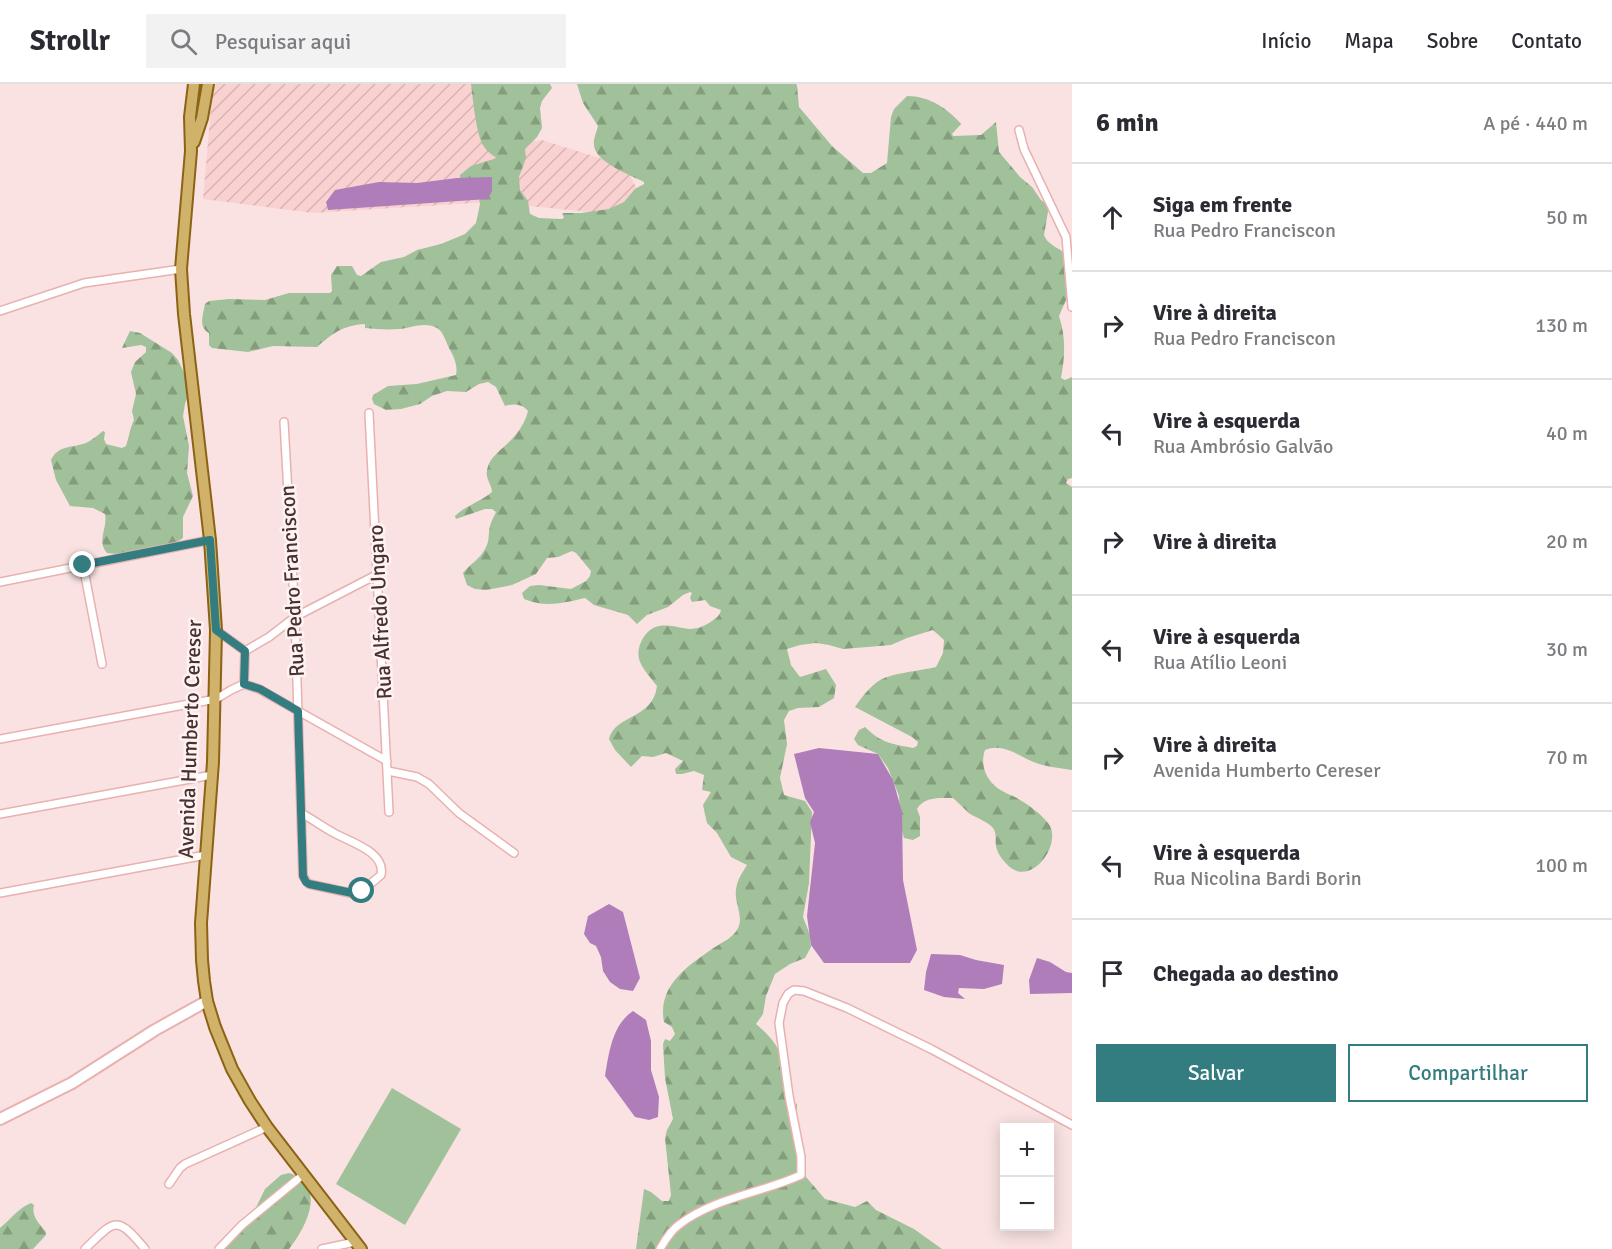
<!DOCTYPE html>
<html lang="pt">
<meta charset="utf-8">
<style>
:root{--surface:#fff;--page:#f2f2f3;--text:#2b2b33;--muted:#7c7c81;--line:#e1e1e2;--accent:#337c80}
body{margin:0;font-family:Signika,sans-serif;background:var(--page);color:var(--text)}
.controls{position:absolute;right:18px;bottom:18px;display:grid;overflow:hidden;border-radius:0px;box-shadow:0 3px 15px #0003}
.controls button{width:54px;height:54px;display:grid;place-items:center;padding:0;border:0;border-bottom:2px solid var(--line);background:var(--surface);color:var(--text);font:30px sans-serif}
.stop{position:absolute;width:18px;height:18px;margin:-14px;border:4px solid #337c80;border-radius:50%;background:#fff}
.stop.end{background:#337c80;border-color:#fff;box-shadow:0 2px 6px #0008}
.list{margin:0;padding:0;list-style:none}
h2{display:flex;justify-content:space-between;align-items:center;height:78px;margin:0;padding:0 24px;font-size:26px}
h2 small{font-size:20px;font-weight:400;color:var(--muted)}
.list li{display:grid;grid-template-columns:39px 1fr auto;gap:18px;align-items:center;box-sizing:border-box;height:108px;padding:0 24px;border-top:2px solid var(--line)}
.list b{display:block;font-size:22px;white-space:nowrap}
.list p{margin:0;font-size:20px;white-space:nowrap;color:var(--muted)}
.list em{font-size:20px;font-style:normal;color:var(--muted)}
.actions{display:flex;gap:12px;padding:18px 24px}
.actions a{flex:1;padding:14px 0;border:2px solid var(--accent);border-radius:0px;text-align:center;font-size:21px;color:var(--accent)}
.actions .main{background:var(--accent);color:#fff}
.icon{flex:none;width:33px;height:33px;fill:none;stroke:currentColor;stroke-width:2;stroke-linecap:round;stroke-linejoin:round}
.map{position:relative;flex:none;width:1072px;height:1165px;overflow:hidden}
header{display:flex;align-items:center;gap:36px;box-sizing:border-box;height:84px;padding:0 30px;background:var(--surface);border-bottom:2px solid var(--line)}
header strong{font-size:28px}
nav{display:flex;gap:33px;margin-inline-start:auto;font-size:21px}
.search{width:420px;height:54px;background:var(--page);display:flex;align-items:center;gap:15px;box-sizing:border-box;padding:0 21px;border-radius:0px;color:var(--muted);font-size:22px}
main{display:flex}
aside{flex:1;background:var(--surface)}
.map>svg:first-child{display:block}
</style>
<header>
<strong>Strollr</strong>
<div class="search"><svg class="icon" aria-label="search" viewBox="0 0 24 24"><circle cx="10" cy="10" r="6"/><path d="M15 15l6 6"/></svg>Pesquisar aqui</div>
<nav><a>Início</a><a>Mapa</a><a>Sobre</a><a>Contato</a></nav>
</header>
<main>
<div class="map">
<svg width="1072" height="1165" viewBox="0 0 1072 1165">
<defs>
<pattern id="industrial-furrows" width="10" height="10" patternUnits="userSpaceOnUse" patternTransform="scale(1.5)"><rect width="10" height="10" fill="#f9d1d0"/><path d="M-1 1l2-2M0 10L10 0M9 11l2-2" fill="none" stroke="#d7b4b3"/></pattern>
<pattern id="forest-firs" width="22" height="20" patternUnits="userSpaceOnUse" patternTransform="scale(1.5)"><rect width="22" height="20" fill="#a0c199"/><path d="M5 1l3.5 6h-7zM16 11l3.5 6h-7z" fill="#849d7d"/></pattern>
</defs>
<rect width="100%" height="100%" fill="#fae2e2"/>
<!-- industrial -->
<path fill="url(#industrial-furrows)" d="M 213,0 L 477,0 L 485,63 L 542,56 L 625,82 L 640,111 L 631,132 L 488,118 L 313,129 L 203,115 Z"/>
<!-- forest -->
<path fill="url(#forest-firs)" d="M 471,0 L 550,0 L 552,4 L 542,17 L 540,24 L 542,44 L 537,53 L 525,65 L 526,74 L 519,93 L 520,106 L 528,117 L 530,130 L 539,134 L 561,135 L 564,134 L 562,129 L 581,129 L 609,125 L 624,118 L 635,105 L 644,100 L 644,98 C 630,91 595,78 594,61 C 593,55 597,47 598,42 L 583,19 L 577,0 L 796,0 L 797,1 L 799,23 L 832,62 L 863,89 L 871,89 L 887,79 L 891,33 L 894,25 L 907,12 C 929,12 947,24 961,40 L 952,50 L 953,52 L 981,51 L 996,38 L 999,68 L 1020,93 L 1032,103 L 1041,116 L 1049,122 L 1044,151 C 1047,160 1058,164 1065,169 L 1070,207 L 1059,232 C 1066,253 1065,273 1061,294 L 1065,296 L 1072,293 L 1072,394 L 1068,395 L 1066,399 L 1072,403 L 1072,686 C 1061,684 1049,683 1039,680 C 1020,674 1005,658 985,666 C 979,683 988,700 1004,708 C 1009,711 1015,712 1020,716 C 1030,722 1041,730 1048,739 C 1063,757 1035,801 1011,784 C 1005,779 997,770 996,762 C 995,756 997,749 993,744 C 988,738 977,734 970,730 C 964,725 959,719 953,714 C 941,714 924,712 917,725 L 920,733 L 920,752 L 913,756 L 904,754 L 901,744 L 899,712 L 888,684 L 878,670 L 858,661 L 854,655 L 859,646 L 865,643 C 881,659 892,660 913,664 L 917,662 L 918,658 L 912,653 L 855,623 C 861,614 868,605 877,598 C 889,589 920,587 936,583 L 943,569 L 944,556 L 933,546 L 907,554 L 891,561 L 843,565 L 829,561 L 816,559 L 800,561 L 787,565 L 791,581 L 800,593 L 826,585 L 836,601 L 834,614 L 819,623 L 798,624 L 789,627 L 784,636 L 787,660 L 780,694 L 784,711 L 805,717 L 812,728 L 809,799 L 803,833 L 810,851 L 811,863 L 805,874 L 790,880 L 775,890 L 766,912 L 763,930 L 756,940 C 764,947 773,955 778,965 C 786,982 785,1002 794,1019 L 797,1020 L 797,1028 L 794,1051 L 795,1066 L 802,1079 L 806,1093 L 825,1115 L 855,1123 L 867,1117 L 876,1126 L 914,1145 L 942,1165 L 636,1165 L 644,1105 L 651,1108 L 662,1117 L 669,1117 L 671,1111 L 665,1054 L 667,1046 L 673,1035 L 665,994 L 663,960 L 665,955 L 670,957 L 675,950 L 672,943 L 664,938 C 657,901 689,881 715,863 C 723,858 732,854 737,846 C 745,834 734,819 736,806 C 737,796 742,789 747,781 L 731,773 L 717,749 L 707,739 L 703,721 L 711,708 L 702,706 L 704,691 L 694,687 L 682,690 L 676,690 L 675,685 L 683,677 L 666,669 L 653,673 L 642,672 L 631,683 L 615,666 L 609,655 C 615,630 653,636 657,602 C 651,594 642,585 639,575 C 636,562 646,544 659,542 C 679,539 688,552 709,539 C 715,535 719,533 721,526 L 710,522 L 705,516 L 692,518 L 690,514 L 692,509 L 690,508 L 683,511 L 668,523 L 647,531 L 637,540 L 628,531 L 594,521 L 585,514 C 564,519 545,524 524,515 L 522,509 L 530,502 L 539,501 L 571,505 L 586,497 L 590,492 L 591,487 L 576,469 L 572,467 L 558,473 L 547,474 L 536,490 L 512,501 L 486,506 L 475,505 L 467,501 L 463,489 C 470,480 480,475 485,465 C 490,457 488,450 490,442 C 491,437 494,433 496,428 L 492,425 L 485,425 L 456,435 L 455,432 C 465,422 480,418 492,408 C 492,400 485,395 487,386 C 489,373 503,365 511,356 C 518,349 526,337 528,327 C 523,320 514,319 505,322 L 496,303 L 488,298 L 479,300 L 466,308 L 447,307 L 432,312 L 420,320 L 401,325 L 386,326 L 374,320 L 372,315 L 373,311 L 388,302 L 417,300 L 456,291 C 458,281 454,273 449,264 C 446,258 443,247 437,244 C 426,237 410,244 399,245 C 387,246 376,245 365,244 L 365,240 C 343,241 332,250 317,263 L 273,262 L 248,268 L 212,264 L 209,261 L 209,249 C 198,243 203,231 205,220 L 209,217 L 229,215 L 265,216 L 289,209 L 330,209 L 332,207 L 331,191 L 337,182 L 352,182 L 357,191 L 361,192 L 381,178 L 404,173 L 417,166 L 441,160 L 465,150 L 476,139 L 480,120 L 477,103 L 460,97 L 460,91 L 471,82 L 497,74 C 491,70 486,67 483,61 C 476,49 473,15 471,0 Z
M 130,247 L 140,249 L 172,269 L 178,276 L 191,303 L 185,320 L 183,332 L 189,362 L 187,389 L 193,412 L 183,433 L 183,454 C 163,468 131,472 107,469 C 96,457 108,444 105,430 L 93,424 L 70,422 L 56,396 L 51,376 C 58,361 72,364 86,359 C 92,356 98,351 103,347 L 105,348 L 104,355 L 106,360 L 122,364 L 126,362 C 129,353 130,344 134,336 L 132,327 L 136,310 L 131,288 L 135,278 L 146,268 L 146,263 L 141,261 L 122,264 Z
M 289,1089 C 328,1101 306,1144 289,1165 L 215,1165 L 247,1142 L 265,1105 L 281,1091 Z
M 31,1119 L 34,1121 C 31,1132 39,1139 46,1148 L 46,1151 L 33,1165 L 0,1165 L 0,1144 C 10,1136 18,1124 31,1119 Z"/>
<!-- garden -->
<path fill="#a0c199" d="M 392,1004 L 461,1045 L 405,1141 L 336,1100 Z"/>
<!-- water -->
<path fill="#af7dba" d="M 492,93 L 492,107 L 488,115 L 328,126 L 326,118 L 335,106 L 379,98 L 417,99 L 457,94 Z
M 819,664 L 878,670 L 893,696 L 902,728 L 903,796 L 917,866 L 910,879 L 824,879 L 811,861 L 807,832 L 815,759 L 810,738 L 814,728 L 805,714 L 794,670 Z
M 609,820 L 623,828 L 640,894 L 633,907 L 620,905 L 610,898 L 603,887 L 601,873 L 596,862 L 590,859 L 584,850 L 588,832 Z
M 931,870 L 960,871 L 976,876 L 1004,881 L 1002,900 L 984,905 L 959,904 L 958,909 L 965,915 L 944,913 L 924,906 L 926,888 Z
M 1037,874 L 1050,878 L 1066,888 L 1072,889 L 1072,909 L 1030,910 L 1029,896 Z
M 633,927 L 646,936 L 651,957 L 651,986 L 659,1013 L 658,1033 L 649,1036 L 635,1033 L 605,992 C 609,969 612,941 633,927 Z"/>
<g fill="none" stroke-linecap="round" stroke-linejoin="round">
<defs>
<path id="minor" d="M 1019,46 L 1024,65 L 1066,153 L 1072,223
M 0,227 L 84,199 L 181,185
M 369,329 L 389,728
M 284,338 L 295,533 L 303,792 L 307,798 L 309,800 L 355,810 L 362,807 L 381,791 C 386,768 350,758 334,749 C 323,743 312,735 301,729
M 83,481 L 102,580
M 0,498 L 210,456
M 216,546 L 245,567
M 245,567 L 269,553 L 295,533 L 378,490
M 244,600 L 245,567
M 0,655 L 216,615 L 231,606 L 244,600 L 259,605 L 387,677
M 388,687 L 417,693 L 429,700 L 459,729 L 514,769
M 0,730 L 212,691
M 0,809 L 206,771
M 169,1100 L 180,1084 L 185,1080 L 267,1043
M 85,1165 C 115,1136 116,1130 145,1165
M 219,1165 L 242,1141 L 304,1090
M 322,1165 L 355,1158
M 660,1165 C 665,1156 671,1146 680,1140 C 716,1113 762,1109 801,1091 L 801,1073 L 789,1012 L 779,939 L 783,919 L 788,910 L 794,906 L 804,907 L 847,924 L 931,965 L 1072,1041"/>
<path id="secondary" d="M 0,1035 L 72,999 L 155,946 L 207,917"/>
<path id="primary" d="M 194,0 L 190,33 L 191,67 L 181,185 L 184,230 L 210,456 L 216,546 L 213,678 L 201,839 L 202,876 L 204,897 L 207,917 L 215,943 L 232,985 L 250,1017 L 267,1043 L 361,1165
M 194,58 L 202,34 L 208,0"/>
</defs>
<!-- minor casing -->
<use href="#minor" stroke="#e8b1af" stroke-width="10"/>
<!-- secondary casing -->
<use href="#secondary" stroke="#e8b1af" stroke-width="14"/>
<!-- primary casing -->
<use href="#primary" stroke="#8b6315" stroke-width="14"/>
<!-- minor -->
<use href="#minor" stroke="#fff" stroke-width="7"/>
<!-- secondary -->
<use href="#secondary" stroke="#fff" stroke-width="10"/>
<!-- primary -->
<use href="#primary" stroke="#d0b26a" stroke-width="10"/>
</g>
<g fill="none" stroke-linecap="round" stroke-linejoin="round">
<!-- route -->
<path stroke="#337c80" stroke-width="8" d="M 83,481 L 210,456 L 216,546 L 245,567 L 244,600 L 260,605 L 298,627 L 303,792 L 306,798 L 309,800 L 352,809 L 362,807"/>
</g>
<g text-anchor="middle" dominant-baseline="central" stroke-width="5" stroke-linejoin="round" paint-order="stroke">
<!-- street labels -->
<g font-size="21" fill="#473131" stroke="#fff3f2">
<text transform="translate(292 497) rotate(-93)">Rua Pedro Franciscon</text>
<text transform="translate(380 528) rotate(-93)">Rua Alfredo Ungaro</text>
<text transform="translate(190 655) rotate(-88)">Avenida Humberto Cereser</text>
</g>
</g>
</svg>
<div class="controls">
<button>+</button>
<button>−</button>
</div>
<div class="stop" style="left:362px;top:807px"></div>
<div class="stop end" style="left:83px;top:481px"></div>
</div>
<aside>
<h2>6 min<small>A pé · 440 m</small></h2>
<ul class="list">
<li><svg class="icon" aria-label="ahead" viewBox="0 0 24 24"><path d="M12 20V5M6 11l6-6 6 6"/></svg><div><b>Siga em frente</b><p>Rua Pedro Franciscon</p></div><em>50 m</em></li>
<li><svg class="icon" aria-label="right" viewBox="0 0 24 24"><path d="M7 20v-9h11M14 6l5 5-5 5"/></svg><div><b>Vire à direita</b><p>Rua Pedro Franciscon</p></div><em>130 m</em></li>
<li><svg class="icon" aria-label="left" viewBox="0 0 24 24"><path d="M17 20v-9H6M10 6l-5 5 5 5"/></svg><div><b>Vire à esquerda</b><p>Rua Ambrósio Galvão</p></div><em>40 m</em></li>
<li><svg class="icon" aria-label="right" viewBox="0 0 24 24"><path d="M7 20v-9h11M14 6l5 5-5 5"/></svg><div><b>Vire à direita</b></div><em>20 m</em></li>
<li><svg class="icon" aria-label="left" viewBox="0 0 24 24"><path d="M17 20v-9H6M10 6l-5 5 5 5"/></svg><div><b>Vire à esquerda</b><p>Rua Atílio Leoni</p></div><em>30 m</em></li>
<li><svg class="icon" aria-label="right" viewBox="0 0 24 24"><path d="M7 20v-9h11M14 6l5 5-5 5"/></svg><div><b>Vire à direita</b><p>Avenida Humberto Cereser</p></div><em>70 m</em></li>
<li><svg class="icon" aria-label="left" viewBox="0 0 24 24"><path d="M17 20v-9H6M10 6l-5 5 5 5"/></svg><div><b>Vire à esquerda</b><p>Rua Nicolina Bardi Borin</p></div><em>100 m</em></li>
<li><svg class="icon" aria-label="arrive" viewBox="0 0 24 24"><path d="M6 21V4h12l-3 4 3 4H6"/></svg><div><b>Chegada ao destino</b></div></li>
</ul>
<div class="actions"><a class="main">Salvar</a><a>Compartilhar</a></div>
</aside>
</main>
